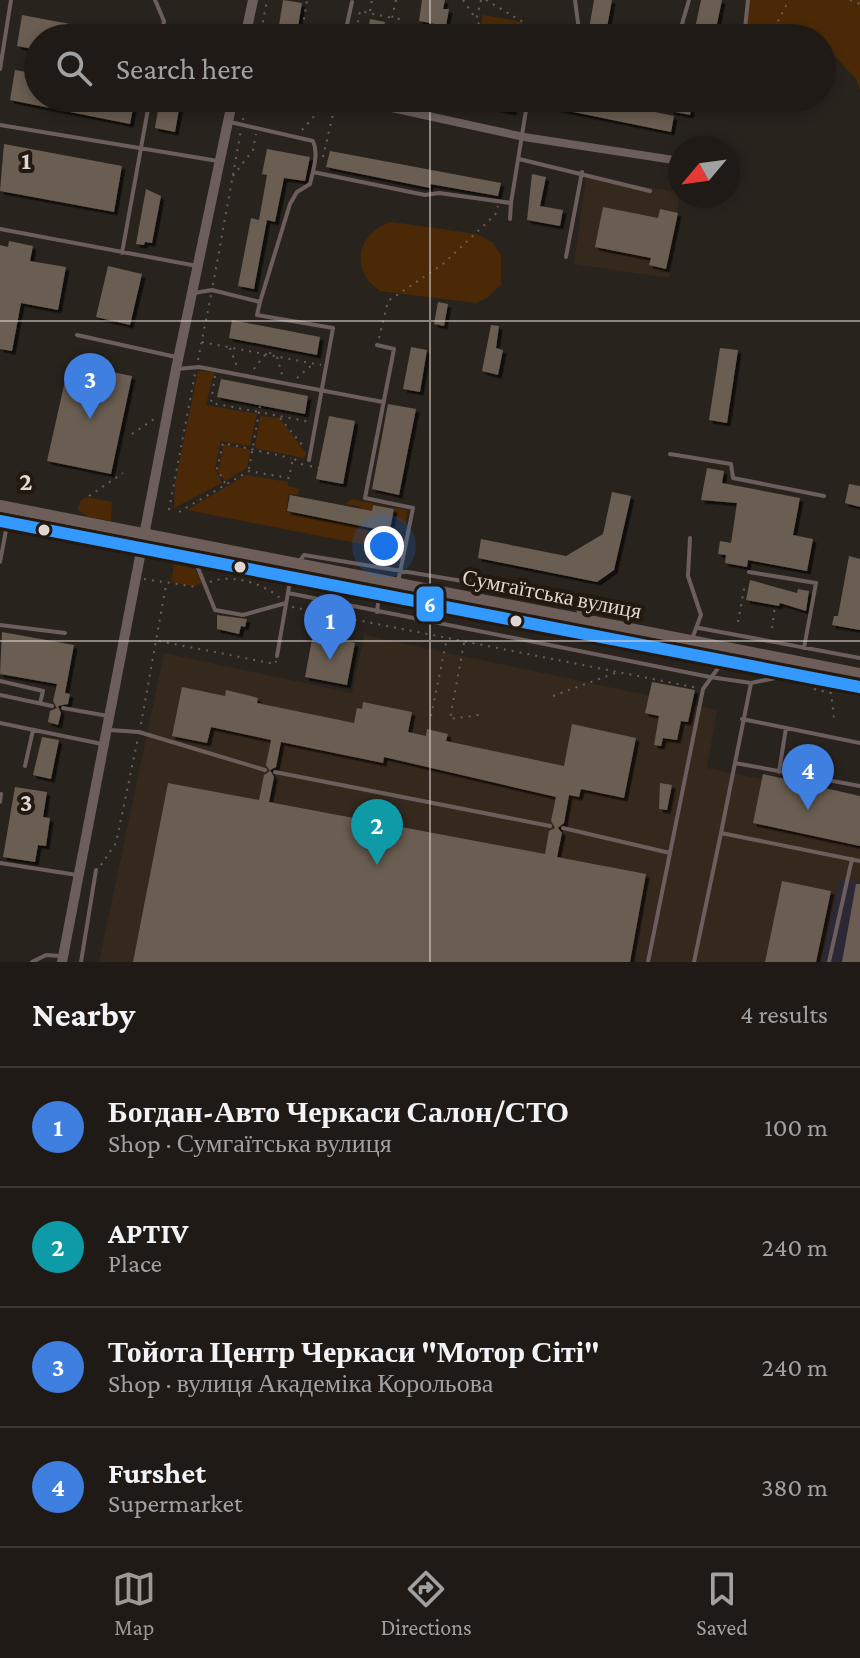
<!DOCTYPE html>
<meta charset="utf-8">
<style>
:root{--surface:#1f1a16;--page:#2c2723;--text:#f1f3f6;--muted:#a1a1a1;--line:#3c3835;--accent:#9f9892}
body{margin:0;font-family:"Crimson Pro",serif;background:var(--page);color:var(--text)}
.compass{position:absolute;left:668px;top:136px;width:72px;height:72px;border-radius:50%;background:var(--surface);box-shadow:0 4px 12px #0003;rotate:241deg}
.you{position:absolute;left:384px;top:546px;width:28px;height:28px;margin:-20px;border:6px solid #fff;border-radius:50%;background:#1a73e8;box-shadow:0 0 0 12px #1a73e833}
.badge{display:grid;place-items:center;width:52px;height:52px;border-radius:50%;background:var(--accent);color:#fff;font-size:26px;font-weight:700}
.pin{position:absolute;translate:-50% -66px;filter:drop-shadow(0 2px 4px #0008)}
.pin::after{content:'';position:absolute;top:42px;width:28px;height:24px;background:inherit;clip-path:polygon(0 0,100% 0,50% 100%)}
.list{margin:0;padding:0;list-style:none}
h2{display:flex;justify-content:space-between;align-items:center;height:104px;margin:0;padding:0 32px;font-size:34px}
h2 small{font-size:26px;font-weight:400;color:var(--muted)}
.list li{display:grid;grid-template-columns:52px 1fr auto;gap:24px;align-items:center;box-sizing:border-box;height:120px;padding:0 32px;border-top:2px solid var(--line)}
.list b{display:block;font-size:30px;white-space:nowrap}
.list p{margin:0;font-size:26px;white-space:nowrap;color:var(--muted)}
.list em{font-size:26px;font-style:normal;color:var(--muted)}
.icon{flex:none;width:44px;height:44px;fill:none;stroke:currentColor;stroke-width:2;stroke-linecap:round;stroke-linejoin:round}
.map{position:relative;flex:none;width:860px;height:962px;overflow:hidden}
.search{position:absolute;background:var(--surface);box-shadow:0 4px 12px #0003;left:24px;right:24px;top:24px;height:88px;display:flex;align-items:center;gap:20px;box-sizing:border-box;padding:0 28px;border-radius:44px;color:var(--muted);font-size:30px}
.sheet{height:584px;background:var(--surface)}
nav{display:flex;justify-content:space-around;align-items:center;box-sizing:border-box;height:112px;border-top:2px solid var(--line);background:var(--surface);font-size:22px;color:var(--muted)}
nav a{display:grid;justify-items:center;gap:4px}
nav .on{color:var(--accent)}
.map>svg:first-child{display:block}
</style>
<div class="map">
<svg width="860" height="962" viewBox="0 0 860 962">
<defs>
<filter id="shadow"><feDropShadow dx="3.5" dy="3.5" stdDeviation="0" flood-color="#0009"/></filter>
</defs>
<rect width="100%" height="100%" fill="#29231e"/>
<!-- commercial -->
<path fill="#2d2836" d="M 839,878 L 860,882 L 860,962 L 822,962 Z"/>
<!-- industrial -->
<path fill="#35281d" d="M 586,178 L 680,192 L 669,278 L 574,264 Z
M 364,635 L 717,710 L 707,768 L 761,779 L 763,774 L 860,796 L 860,882 L 839,879 L 822,962 L 99,962 L 164,653 L 352,693 Z"/>
<!-- green -->
<path fill="#4b2906" d="M 748,0 L 860,0 L 860,90 L 856,79 L 831,52 L 822,52 L 822,38 L 744,38 Z
M 483,15 L 522,22 L 519,38 L 479,34 Z
M 392,222 L 476,234 L 492,242 L 501,255 L 501,284 L 487,298 L 476,303 L 380,291 C 349,271 357,231 392,222 Z
M 198,371 L 214,372 L 206,405 L 257,414 L 250,446 L 221,441 L 215,468 L 222,483 L 174,508 L 175,484 Z
M 260,416 L 279,418 L 307,454 L 303,458 L 255,448 Z
M 224,444 L 250,450 L 247,468 L 225,481 L 218,472 Z
M 246,475 L 288,482 L 288,486 L 299,489 L 298,495 L 289,494 L 286,512 L 358,526 L 362,507 L 346,504 L 351,499 L 407,510 L 406,524 L 394,517 L 395,508 L 373,504 L 367,535 L 371,546 L 187,510 Z
M 86,497 L 112,502 L 111,521 L 89,517 L 78,510 L 80,501 Z
M 174,564 L 195,569 L 202,583 L 194,586 L 171,582 Z"/>
<!-- building -->
<path fill="#6a5d51" fill-rule="evenodd" filter="url(#shadow)" d="M 283,0 L 302,3 L 296,38 L 277,38 Z
M 422,0 L 445,0 L 443,9 L 449,9 L 446,26 L 419,21 Z
M 594,0 L 612,0 L 605,38 L 597,38 L 598,31 L 589,29 Z
M 701,0 L 722,0 L 714,38 L 693,38 Z
M 22,15 L 123,34 L 123,38 L 38,38 L 38,50 L 17,46 Z
M 370,19 L 385,22 L 382,38 L 367,38 Z
M 15,70 L 38,74 L 38,98 L 135,98 L 130,124 L 10,100 Z
M 160,98 L 181,98 L 175,132 L 155,128 Z
M 460,98 L 515,98 L 513,112 L 460,101 Z
M 535,98 L 588,98 L 674,116 L 671,132 L 534,104 Z
M 673,98 L 693,98 L 690,115 L 670,111 Z
M 4,144 L 122,166 L 114,212 L 0,191 Z
M 267,149 L 310,157 L 305,181 L 284,178 L 275,222 L 267,220 L 254,289 L 238,286 L 251,218 L 259,220 L 267,175 L 262,174 Z
M 330,151 L 501,183 L 498,196 L 430,184 L 430,188 L 326,167 Z
M 532,174 L 546,177 L 540,206 L 563,210 L 560,226 L 527,220 Z
M 146,189 L 161,196 L 152,243 L 145,242 L 144,245 L 136,244 Z
M 603,207 L 658,218 L 660,209 L 678,213 L 666,269 L 649,265 L 651,258 L 595,247 Z
M 9,241 L 33,246 L 30,261 L 66,267 L 58,310 L 21,303 L 12,351 L 0,349 L 0,245 L 8,247 Z
M 108,266 L 142,274 L 130,325 L 96,317 Z
M 438,302 L 448,304 L 444,326 L 434,324 Z
M 232,320 L 320,337 L 317,355 L 229,338 Z
M 491,325 L 499,326 L 496,348 L 503,350 L 498,375 L 482,371 Z
M 411,347 L 427,350 L 420,392 L 403,389 Z
M 720,348 L 738,350 L 727,423 L 709,420 Z
M 69,363 L 132,376 L 111,474 L 47,461 Z
M 221,379 L 308,396 L 305,414 L 217,397 Z
M 388,404 L 416,409 L 399,495 L 372,489 Z
M 329,416 L 355,421 L 343,484 L 316,479 Z
M 707,468 L 724,471 L 722,483 L 800,498 L 793,535 L 813,539 L 807,571 L 748,560 L 747,567 L 725,563 L 726,555 L 718,554 L 720,541 L 731,543 L 737,503 L 701,500 Z
M 849,484 L 860,486 L 860,507 L 845,503 Z
M 612,492 L 631,496 L 614,570 L 597,582 L 478,558 L 481,539 L 566,556 L 603,534 Z
M 290,495 L 372,511 L 373,505 L 394,509 L 388,539 L 375,536 L 376,529 L 287,511 Z
M 849,556 L 860,559 L 860,630 L 832,625 L 834,616 L 838,616 Z
M 750,580 L 797,593 L 798,589 L 809,591 L 806,611 L 780,603 L 779,606 L 746,600 Z
M 217,615 L 247,619 L 245,627 L 241,626 L 239,634 L 217,629 Z
M 2,632 L 74,645 L 65,693 L 70,694 L 68,704 L 58,706 L 61,713 L 58,725 L 48,722 L 50,711 L 57,708 L 53,701 L 57,684 L 0,674 Z
M 313,634 L 355,643 L 347,685 L 305,677 Z
M 652,682 L 695,690 L 688,722 L 681,721 L 677,740 L 663,738 L 661,746 L 654,745 L 659,716 L 645,713 Z
M 182,687 L 225,696 L 226,690 L 243,694 L 258,698 L 257,703 L 354,723 L 357,708 L 362,709 L 363,702 L 412,712 L 408,732 L 426,736 L 427,729 L 448,734 L 446,741 L 564,766 L 572,724 L 636,738 L 624,798 L 581,789 L 579,797 L 569,795 L 564,823 L 558,828 L 562,833 L 557,857 L 646,874 L 630,962 L 133,962 L 168,783 L 259,800 L 264,775 L 270,771 L 266,765 L 271,740 L 211,727 L 207,743 L 172,736 ZM 281,742 L 383,763 L 384,757 L 556,797 L 551,821 L 555,828 L 549,831 L 545,854 L 269,802 L 274,777 L 270,770 L 276,767 Z
M 42,737 L 59,740 L 51,779 L 33,775 Z
M 763,774 L 860,796 L 860,846 L 753,823 Z
M 660,783 L 672,785 L 667,810 L 659,809 Z
M 15,787 L 47,792 L 43,817 L 50,818 L 46,846 L 38,845 L 35,862 L 3,857 Z
M 782,881 L 831,891 L 816,962 L 765,962 Z
M 856,884 L 860,884 L 860,962 L 842,962 Z"/>
<g fill="none" stroke-linecap="round" stroke-linejoin="round">
<!-- path -->
<path stroke="#6a5f5d" stroke-width="2" stroke-dasharray="2 6" stroke-linecap="butt" d="M 396,0 L 392,18 L 399,19 L 398,23
M 463,0 L 476,19
M 481,0 L 476,20 L 489,38
M 486,0 L 550,38
M 850,0 L 860,4
M 370,11 L 372,0
M 260,38 L 267,0
M 307,38 L 301,37 L 307,0
M 355,38 L 360,11 L 392,18
M 763,38 L 771,35 L 789,0
M 243,120 L 247,98
M 302,130 L 330,98
M 323,157 L 333,114 L 340,102
M 233,176 L 253,150 L 256,134
M 213,285 L 241,130
M 379,338 L 388,301 L 443,264 L 495,215 L 498,206
M 202,342 L 321,365
M 230,348 L 238,369
M 270,354 L 271,347
M 277,357 L 283,378
M 198,360 L 211,295
M 254,369 L 265,355
M 215,376 L 211,403 L 259,412 L 260,406
M 297,378 L 313,364
M 280,418 L 304,447
M 132,434 L 157,417
M 310,466 L 319,468
M 249,469 L 259,412 L 310,422
M 225,483 L 217,469 L 223,443 L 291,458
M 89,496 L 123,473
M 169,510 L 195,374
M 179,512 L 249,471 L 289,478 L 293,458 L 303,465
M 144,579 L 197,587
M 210,582 C 232,573 265,584 281,599
M 292,607 L 698,688
M 738,622 L 745,584
M 772,628 L 775,606
M 159,641 L 275,664 L 276,661
M 464,643 L 450,719 L 479,715
M 814,689 L 831,693 L 834,718
M 553,696 L 615,673
M 431,716 L 447,638
M 141,724 L 166,585
M 101,865 L 116,843 L 138,738"/>
<!-- service -->
<path stroke="#6c5e5c" stroke-width="4" d="M 155,0 L 164,21 L 161,38
M 575,0 L 580,38
M 344,38 L 352,2
M 396,38 L 397,28 L 438,35
M 678,38 L 689,0
M 744,38 L 748,0
M 0,69 L 11,0
M 645,98 L 660,101 L 661,98
M 0,125 L 218,161
M 519,159 L 650,191
M 313,172 L 425,195 L 439,193 L 511,203 L 528,98
M 510,219 L 511,203
M 0,229 L 197,266
M 122,253 L 150,98
M 566,257 L 582,172
M 194,293 L 212,290 L 260,302 L 290,204 L 297,192 L 310,184 C 313,170 319,154 313,141 L 230,122
M 260,302 L 257,315 L 333,328 L 309,460
M 77,335 L 176,357
M 377,345 L 394,349 L 365,498 L 413,508 L 398,582
M 177,369 L 199,367 L 383,402
M 670,454 L 731,464 L 733,478 L 824,496
M 690,538 L 688,576 L 701,615 L 692,639
M 0,562 L 7,525
M 299,562 L 304,555 L 542,594 L 572,602 L 583,617
M 196,563 L 215,610 L 243,615 L 286,603
M 749,572 L 816,583 L 804,648
M 288,593 L 710,677 L 751,683 L 780,677
M 377,612 L 379,595
M 0,625 L 65,633
M 699,628 L 860,658
M 277,656 L 290,581
M 0,681 L 43,691 L 40,703
M 751,683 L 735,763 L 860,786
M 0,695 L 52,706
M 63,708 L 108,716
M 742,719 L 860,743
M 0,723 L 102,744
M 110,730 L 139,732 L 265,770
M 735,763 L 721,833 L 860,861
M 25,766 L 33,730
M 275,772 L 550,826
M 779,772 L 786,728
M 0,802 L 1,794
M 563,828 L 670,853 L 648,962
M 670,853 L 703,689 L 721,664
M 0,863 L 77,875
M 32,962 L 46,955 L 61,956
M 81,962 L 96,870
M 694,962 L 721,833
M 829,962 L 852,859"/>
<!-- minor -->
<path stroke="#6c5e5c" stroke-width="8" d="M 346,98 L 524,137 L 680,161"/>
<!-- tertiary -->
<path stroke="#6c5e5c" stroke-width="10" d="M 245,38 L 253,0
M 62,962 L 176,369 L 233,98"/>
<!-- primary -->
<path stroke="#6d5e5a" stroke-width="12" d="M 0,506 L 860,674
M 0,521 L 860,687"/>
<defs>
<path id="bus-1" d="M 0,521 L 860,687"/>
</defs>
<!-- bus-1 casing -->
<use href="#bus-1" stroke="#231911" stroke-width="18"/>
<!-- bus-1 -->
<use href="#bus-1" stroke="#39f" stroke-width="12"/>
</g>
<!-- grid -->
<path fill="none" stroke="#dfd7d1" stroke-width="2" stroke-opacity="0.55" d="M 430,0 L 430,38M 430,98 L 430,962M 0,321 L 860,321M 0,641 L 860,641"/>
<!-- markers -->
<g fill="#dfd7d1" stroke="#231911" stroke-width="3">
<circle cx="44" cy="530" r="7"/>
<circle cx="240" cy="567" r="7"/>
<circle cx="516" cy="621" r="7"/>
</g>
<g text-anchor="middle" dominant-baseline="central" stroke-width="8" stroke-linejoin="round" paint-order="stroke">
<!-- street labels -->
<g font-size="22" fill="#dfd7d1" stroke="#231911">
<text transform="translate(552 594) rotate(11)">Сумгаїтська вулиця</text>
</g>
</g>
<g font-size="26" text-anchor="middle" font-weight="bold" fill="#dfd7d1" stroke="#231911" stroke-width="8" stroke-linejoin="round" paint-order="stroke">
<text x="26" y="169">1</text>
<text x="26" y="490">2</text>
<text x="26" y="811">3</text>
</g>
<rect stroke="#231911" stroke-width="3" x="415" y="585" width="30" height="38" rx="8" fill="#39f"/>
<g font-size="22" text-anchor="middle" font-weight="bold" fill="#fff">
<text x="430" y="612">6</text>
</g>
</svg>
<svg class="compass" viewBox="-18 -18 36 36"><path d="M0-13l5 13h-10z" fill="#e53935"/><path d="M0 13l5-13h-10z" fill="#a1a1a1"/></svg>
<div class="you"></div>
<div class="pin badge" style="left:330px;top:660px;background:#3f7fe0">1</div>
<div class="pin badge" style="left:377px;top:865px;background:#0f9aa8">2</div>
<div class="pin badge" style="left:90px;top:419px;background:#3f7fe0">3</div>
<div class="pin badge" style="left:808px;top:810px;background:#3f7fe0">4</div>
<div class="search"><svg class="icon" aria-label="search" viewBox="0 0 24 24"><circle cx="10" cy="10" r="6"/><path d="M15 15l6 6"/></svg>Search here</div>
</div>
<section class="sheet">
<h2>Nearby<small>4 results</small></h2>
<ul class="list">
<li><span class="badge" style="background:#3f7fe0">1</span><div><b>Богдан-Авто Черкаси Салон/СТО</b><p>Shop · Сумгаїтська вулиця</p></div><em>100 m</em></li>
<li><span class="badge" style="background:#0f9aa8">2</span><div><b>APTIV</b><p>Place</p></div><em>240 m</em></li>
<li><span class="badge" style="background:#3f7fe0">3</span><div><b>Тойота Центр Черкаси &quot;Мотор Сіті&quot;</b><p>Shop · вулиця Академіка Корольова</p></div><em>240 m</em></li>
<li><span class="badge" style="background:#3f7fe0">4</span><div><b>Furshet</b><p>Supermarket</p></div><em>380 m</em></li>
</ul>
</section>
<nav>
<a class="on"><svg class="icon" aria-label="map" viewBox="0 0 24 24"><path d="M3 6l6-2 6 2 6-2v14l-6 2-6-2-6 2zM9 4v14M15 6v14"/></svg>Map</a>
<a><svg class="icon" aria-label="directions" viewBox="0 0 24 24"><path d="M12 3l9 9-9 9-9-9zM9 14v-3h6M13 9l2 2-2 2"/></svg>Directions</a>
<a><svg class="icon" aria-label="saved" viewBox="0 0 24 24"><path d="M7 4h10v16l-5-4-5 4z"/></svg>Saved</a>
</nav>
